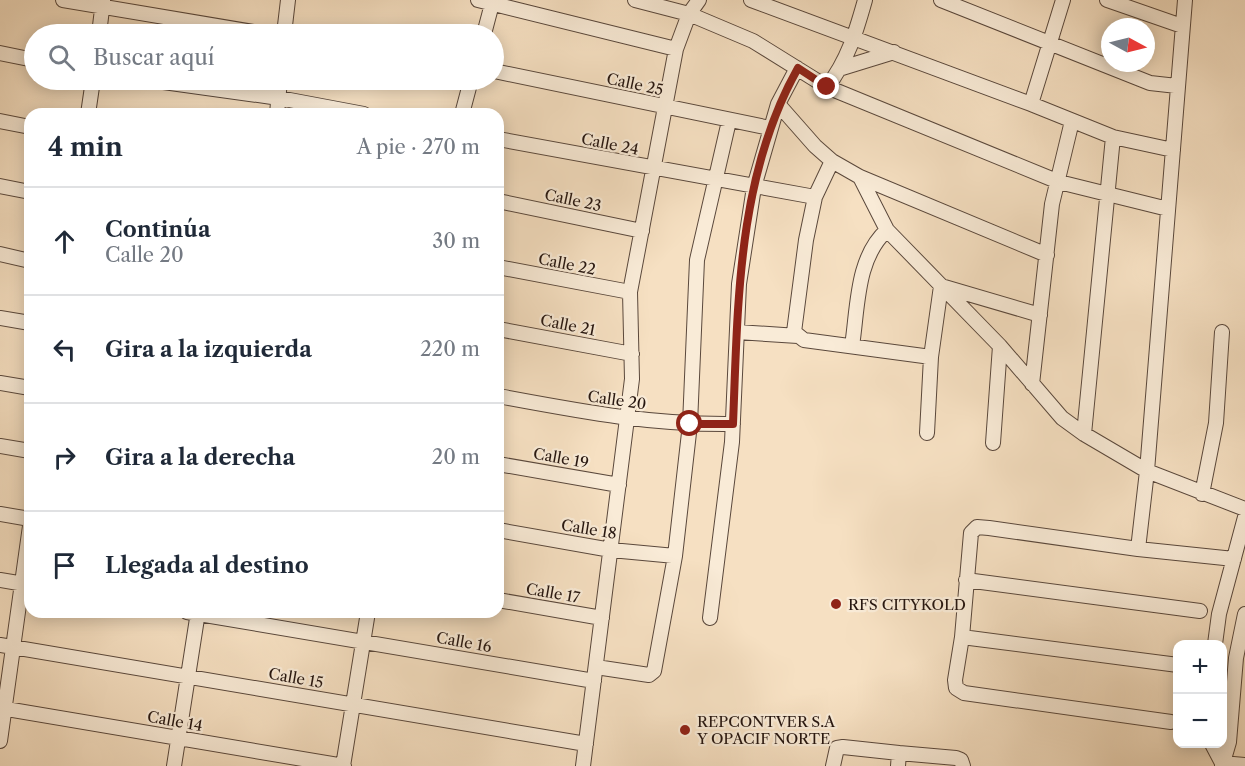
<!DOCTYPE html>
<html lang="es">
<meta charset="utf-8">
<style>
:root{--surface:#fff;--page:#f2f2f3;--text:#1f2937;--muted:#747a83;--line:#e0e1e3}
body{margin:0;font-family:"Libre Caslon Text",serif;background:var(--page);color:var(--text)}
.controls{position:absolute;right:18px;bottom:18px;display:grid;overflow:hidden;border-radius:12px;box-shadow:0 3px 15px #0003}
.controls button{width:54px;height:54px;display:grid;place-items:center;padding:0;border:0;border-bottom:2px solid var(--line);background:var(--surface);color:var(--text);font:30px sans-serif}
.compass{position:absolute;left:1101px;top:18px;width:54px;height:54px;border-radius:50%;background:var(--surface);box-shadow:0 3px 15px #0003;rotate:97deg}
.stop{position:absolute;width:18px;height:18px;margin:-14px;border:4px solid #8f2418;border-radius:50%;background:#fff}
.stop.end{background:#8f2418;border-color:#fff;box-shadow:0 2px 6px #0008}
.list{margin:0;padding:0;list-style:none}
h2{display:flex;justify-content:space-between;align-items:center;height:78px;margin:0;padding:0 24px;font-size:26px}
h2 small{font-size:20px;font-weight:400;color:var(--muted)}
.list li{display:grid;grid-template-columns:39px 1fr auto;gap:18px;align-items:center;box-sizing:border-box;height:108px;padding:0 24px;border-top:2px solid var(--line)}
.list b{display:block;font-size:22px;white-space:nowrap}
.list p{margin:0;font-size:20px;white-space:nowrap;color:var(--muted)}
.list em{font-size:20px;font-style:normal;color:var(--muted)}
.icon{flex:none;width:33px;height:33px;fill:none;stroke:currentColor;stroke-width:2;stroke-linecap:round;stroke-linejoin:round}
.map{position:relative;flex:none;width:1245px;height:766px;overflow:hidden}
.search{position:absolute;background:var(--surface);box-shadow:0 3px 15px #0003;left:24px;top:24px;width:480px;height:66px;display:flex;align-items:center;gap:15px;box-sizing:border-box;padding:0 21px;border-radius:33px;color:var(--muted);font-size:22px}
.panel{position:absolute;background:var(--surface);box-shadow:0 3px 15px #0003;left:24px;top:108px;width:480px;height:510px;border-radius:18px}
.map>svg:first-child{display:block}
</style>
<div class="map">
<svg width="1245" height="766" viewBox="0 0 1245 766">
<rect width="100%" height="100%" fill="#f6e0c2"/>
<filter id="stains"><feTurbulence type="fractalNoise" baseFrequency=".00333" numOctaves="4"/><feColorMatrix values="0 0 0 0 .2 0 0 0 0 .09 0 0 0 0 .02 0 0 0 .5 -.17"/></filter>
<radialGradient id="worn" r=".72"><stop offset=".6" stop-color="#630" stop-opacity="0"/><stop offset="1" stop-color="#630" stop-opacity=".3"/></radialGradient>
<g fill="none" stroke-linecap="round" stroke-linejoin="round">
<defs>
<path id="minor" d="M 63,0 L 265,34
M 478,0 L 676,49
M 635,0 L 689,14 L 753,41 L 827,87 C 848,60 856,32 865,0
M 751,0 L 1031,104 L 1113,137 L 1173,150
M 941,0 L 1150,83 L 1177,86
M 1107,0 L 1182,26
M 1185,0 L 1147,471 L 1245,509
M 99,34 L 103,1
M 284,34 L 288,0
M 484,34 L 493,0
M 0,53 L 34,60
M 842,68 L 894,52
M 494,71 L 770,128
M 149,80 L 279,98 L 364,114
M 827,87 L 1059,182 L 1168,209
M 778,104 L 815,146 L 832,161 L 860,177 L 1047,255
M 1031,104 L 1063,0
M 88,114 L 93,80
M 277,114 L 280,80
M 462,114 L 471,80
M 0,121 L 30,127
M 498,139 L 815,197
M 832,161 L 815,197 L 806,240 L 794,332 L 804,340 L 931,357
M 860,177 L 887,230 L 1000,346 L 1062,418 L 1084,434 L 1147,471 L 1138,549
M 0,186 L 30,192
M 498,201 L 642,231
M 0,254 L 30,261
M 498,267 L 630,292
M 0,318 L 30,323
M 498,329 L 632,354
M 737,332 L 798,336
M 852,346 C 858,307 856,258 887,230
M 0,383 L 30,388
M 1032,384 L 1052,204 L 1072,121
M 498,396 C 579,411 650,425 733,424
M 927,433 L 931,357 L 941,286 L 1040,315
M 1084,434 L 1113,137
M 993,443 L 1000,346
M 0,446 L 30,451
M 498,464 L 619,485
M 1202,494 L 1216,423 L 1222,332
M 0,514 L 30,519
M 498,530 L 611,550 L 675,556
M 0,580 L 30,585
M 966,580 L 1200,611
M 498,600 L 602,618
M 187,612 L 594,681
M 710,618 L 732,442 L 739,284 L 754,187 L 778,104 L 797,68
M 962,637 L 1178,665
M 1215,644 L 1219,614 L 1245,517
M 0,645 L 586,744
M 596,667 L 649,675 L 654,671 L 675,556 L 690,424 L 697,260 L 729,121
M 0,708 L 344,766
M 1171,722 L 964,693 L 956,688 L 955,680 L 962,637 L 971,533 L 977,527 L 989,528 L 1138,549 L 1234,559
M 0,741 L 30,526
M 1212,744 L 1222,763
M 1222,763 L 1245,765
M 174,766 L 198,612
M 343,766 L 368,612
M 583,766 L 632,379 L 630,292 L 676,49 L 689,14 L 699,0
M 833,766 L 837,748 L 843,747 L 899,753
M 898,766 L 899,753 L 956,758 L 961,760 L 963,766
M 1222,766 L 1229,742 L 1236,658 L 1245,614"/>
</defs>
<!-- minor casing -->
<use href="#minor" stroke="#5a483c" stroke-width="16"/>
<!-- minor -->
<use href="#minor" stroke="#f9ebd7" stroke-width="14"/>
</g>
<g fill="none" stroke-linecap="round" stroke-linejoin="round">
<!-- route -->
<path stroke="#8f2418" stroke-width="8" d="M 690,424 L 733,424 C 738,304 737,176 798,68 L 827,87"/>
</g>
<!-- markers -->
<g fill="#8f2418" stroke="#f9ebd7" stroke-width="2">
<circle cx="836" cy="604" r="6"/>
<circle cx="685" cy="730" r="6"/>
</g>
<g text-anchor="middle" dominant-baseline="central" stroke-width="4.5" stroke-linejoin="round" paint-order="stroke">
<!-- street labels -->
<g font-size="15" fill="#261610" stroke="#f9ebd7">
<text transform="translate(635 84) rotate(12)">Calle 25</text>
<text transform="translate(610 144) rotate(11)">Calle 24</text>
<text transform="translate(573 200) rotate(12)">Calle 23</text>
<text transform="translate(567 264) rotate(11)">Calle 22</text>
<text transform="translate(568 325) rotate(11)">Calle 21</text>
<text transform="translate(617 400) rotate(8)">Calle 20</text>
<text transform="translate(561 458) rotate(10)">Calle 19</text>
<text transform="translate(589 529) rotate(9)">Calle 18</text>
<text transform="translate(553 593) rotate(10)">Calle 17</text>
<text transform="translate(464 642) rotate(10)">Calle 16</text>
<text transform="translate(296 678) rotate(10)">Calle 15</text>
<text transform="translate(175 721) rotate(10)">Calle 14</text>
</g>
<!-- poi labels -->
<g font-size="15" fill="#261610" stroke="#f9ebd7" text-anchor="start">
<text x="848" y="604">RFS CITYKOLD</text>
<text x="697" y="721">REPCONTVER S.A<tspan x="697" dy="17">Y OPACIF NORTE</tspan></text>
</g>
</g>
<rect width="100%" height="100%" filter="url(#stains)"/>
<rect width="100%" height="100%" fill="url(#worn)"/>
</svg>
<div class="controls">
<button>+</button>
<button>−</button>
</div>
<svg class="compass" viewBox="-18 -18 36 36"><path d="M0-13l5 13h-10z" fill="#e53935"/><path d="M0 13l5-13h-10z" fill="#747a83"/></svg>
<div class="stop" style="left:690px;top:424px"></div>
<div class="stop end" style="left:827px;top:87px"></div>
<div class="search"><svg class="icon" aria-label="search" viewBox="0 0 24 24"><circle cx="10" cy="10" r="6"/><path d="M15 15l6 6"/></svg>Buscar aquí</div>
<section class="panel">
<h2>4 min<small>A pie · 270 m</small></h2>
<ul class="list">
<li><svg class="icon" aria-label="ahead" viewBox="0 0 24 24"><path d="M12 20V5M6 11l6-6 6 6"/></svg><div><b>Continúa</b><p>Calle 20</p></div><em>30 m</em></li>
<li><svg class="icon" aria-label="left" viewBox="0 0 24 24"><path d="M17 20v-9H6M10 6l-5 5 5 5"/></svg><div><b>Gira a la izquierda</b></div><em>220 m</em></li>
<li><svg class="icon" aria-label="right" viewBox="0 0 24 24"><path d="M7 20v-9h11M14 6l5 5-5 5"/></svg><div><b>Gira a la derecha</b></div><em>20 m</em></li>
<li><svg class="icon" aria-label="arrive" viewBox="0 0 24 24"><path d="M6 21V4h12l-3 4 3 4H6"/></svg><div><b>Llegada al destino</b></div></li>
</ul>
</section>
</div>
